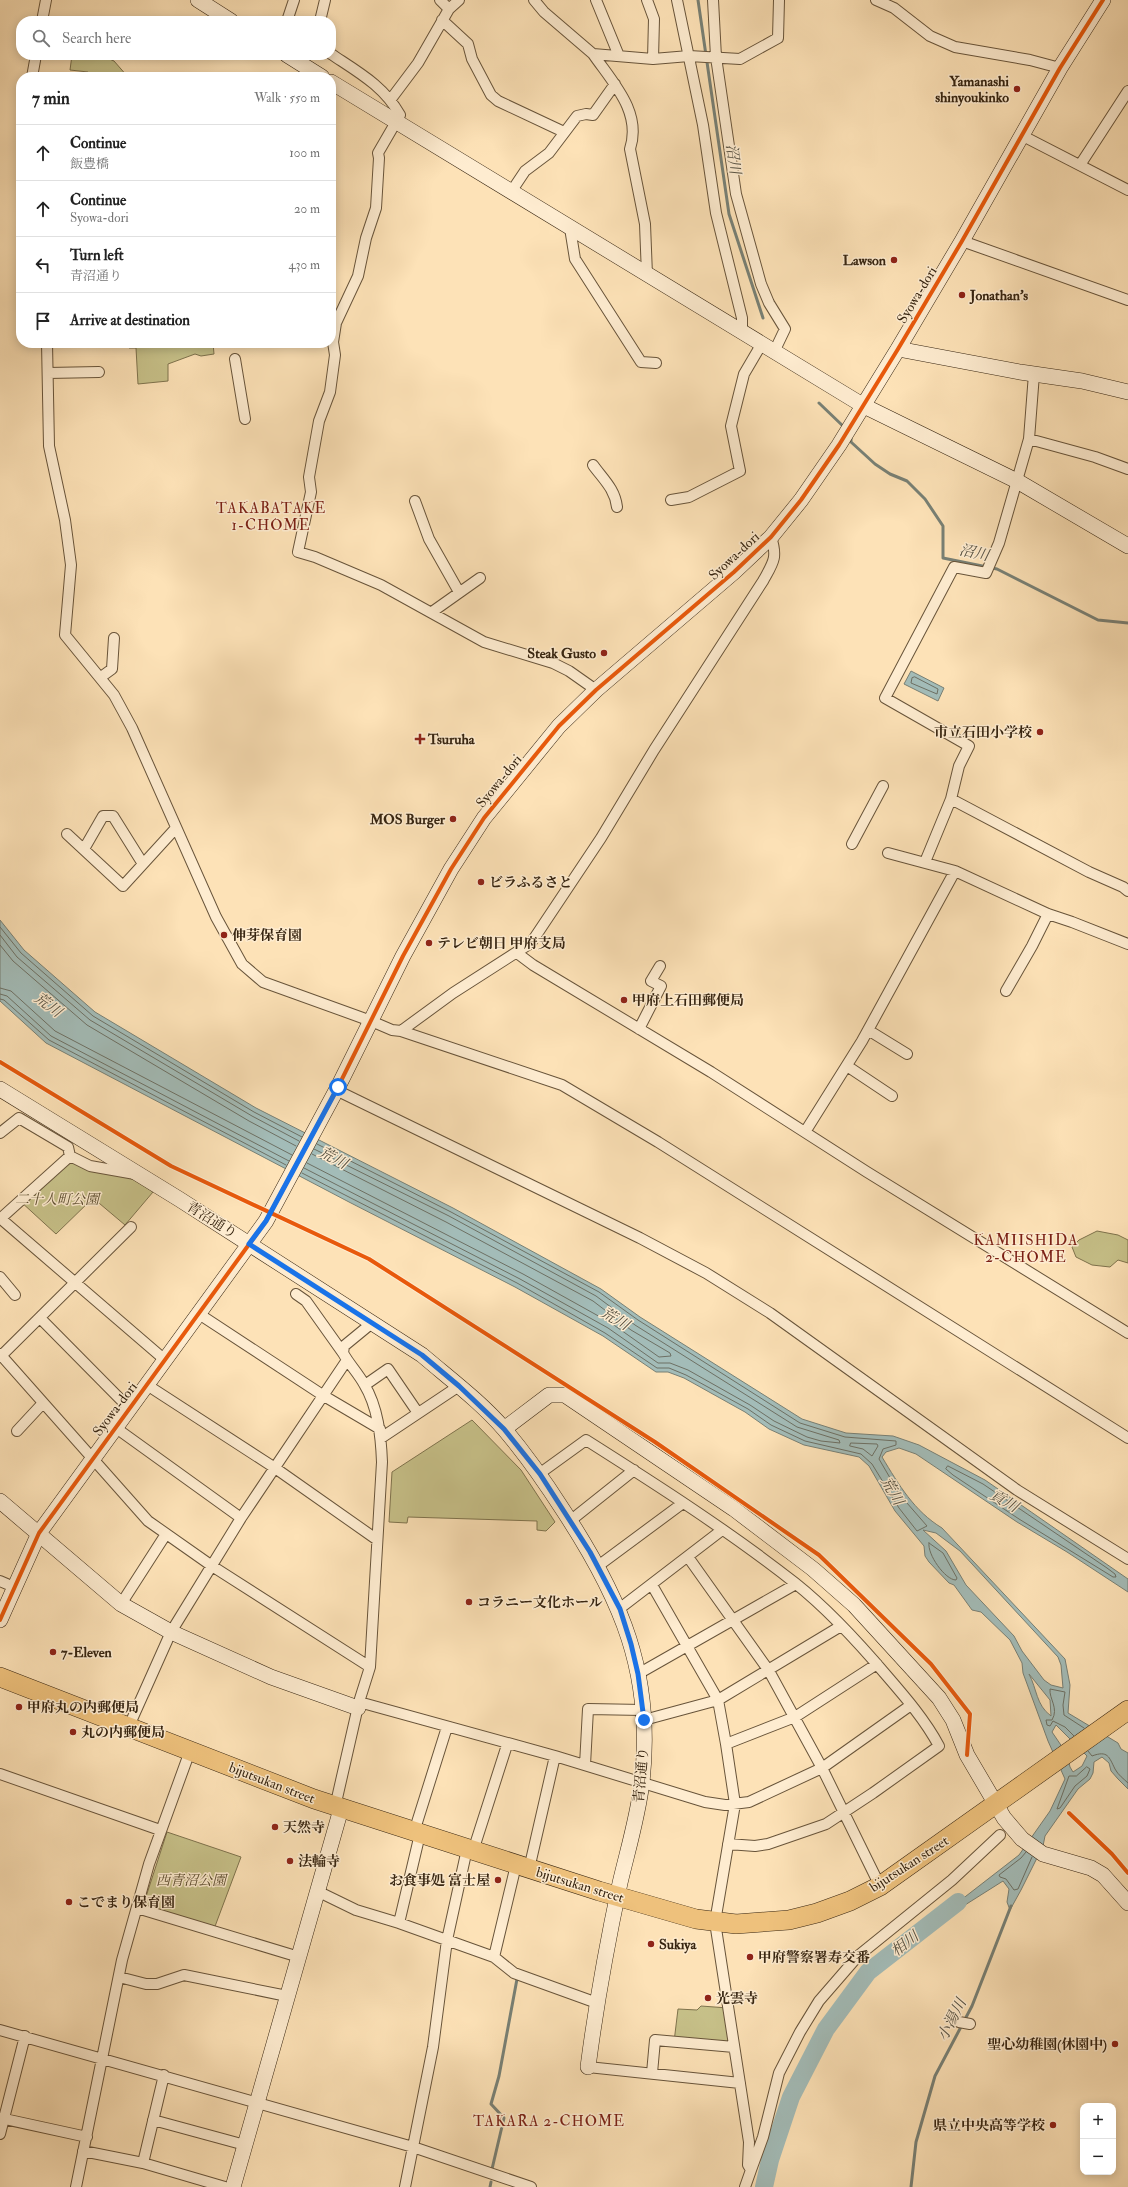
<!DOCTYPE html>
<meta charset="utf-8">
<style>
:root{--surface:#fff;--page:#f2f2f2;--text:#222;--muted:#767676;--line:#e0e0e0}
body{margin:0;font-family:"IM FELL Double Pica","Noto Serif JP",serif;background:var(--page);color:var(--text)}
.controls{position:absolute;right:12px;bottom:12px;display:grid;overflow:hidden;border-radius:8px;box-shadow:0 2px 10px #0003}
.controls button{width:36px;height:36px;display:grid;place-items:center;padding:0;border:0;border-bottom:1px solid var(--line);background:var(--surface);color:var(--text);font:20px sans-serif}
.stop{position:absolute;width:12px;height:12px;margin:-9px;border:3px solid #1a73e8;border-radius:50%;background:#fff}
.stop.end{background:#1a73e8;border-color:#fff;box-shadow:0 1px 4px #0008}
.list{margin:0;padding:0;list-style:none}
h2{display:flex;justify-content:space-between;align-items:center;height:52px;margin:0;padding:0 16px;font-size:17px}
h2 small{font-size:13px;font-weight:400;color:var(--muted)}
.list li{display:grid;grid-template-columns:26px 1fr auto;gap:12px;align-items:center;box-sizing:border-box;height:56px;padding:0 16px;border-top:1px solid var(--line)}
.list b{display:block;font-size:15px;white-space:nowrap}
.list p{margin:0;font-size:13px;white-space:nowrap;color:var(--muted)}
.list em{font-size:13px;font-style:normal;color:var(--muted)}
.icon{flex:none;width:22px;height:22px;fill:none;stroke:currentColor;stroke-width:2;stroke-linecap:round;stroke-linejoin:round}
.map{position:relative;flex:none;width:1128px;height:2187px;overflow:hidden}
.search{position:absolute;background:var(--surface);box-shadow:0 2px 10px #0003;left:16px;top:16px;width:320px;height:44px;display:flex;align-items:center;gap:10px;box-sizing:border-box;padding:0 14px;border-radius:16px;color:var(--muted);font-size:15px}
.panel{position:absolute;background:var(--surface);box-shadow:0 2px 10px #0003;left:16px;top:72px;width:320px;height:276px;border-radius:16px}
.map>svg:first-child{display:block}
</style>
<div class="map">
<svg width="1128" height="2187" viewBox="0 0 1128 2187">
<rect width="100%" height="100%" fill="#fde2b7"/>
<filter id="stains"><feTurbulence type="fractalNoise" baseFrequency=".005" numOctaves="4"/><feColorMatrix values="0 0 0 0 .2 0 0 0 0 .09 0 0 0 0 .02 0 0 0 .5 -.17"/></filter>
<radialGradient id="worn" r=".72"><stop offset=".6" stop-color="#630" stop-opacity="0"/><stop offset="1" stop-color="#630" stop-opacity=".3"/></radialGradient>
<!-- green -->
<path fill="#c7c189" stroke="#7f734d" d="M 72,55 L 108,55 L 107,58 L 114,61 L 128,77 L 87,77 L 88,72 L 70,70 Z
M 126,343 L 213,343 L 214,354 L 201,356 L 195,354 L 168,364 L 168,381 L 138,384 L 136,348 L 129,348 Z
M 70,1156 L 130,1176 L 153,1192 L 125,1225 L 93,1198 L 56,1234 L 20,1201 Z
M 1097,1231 L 1118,1235 L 1128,1240 L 1128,1263 L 1118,1260 L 1110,1267 L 1092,1265 L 1076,1257 L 1072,1247 L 1079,1240 Z
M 472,1420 L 521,1470 L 555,1522 L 546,1531 L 537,1530 L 537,1521 L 408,1517 L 407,1523 L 389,1522 L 392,1472 Z
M 167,1832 L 241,1857 L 214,1929 L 142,1909 Z
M 701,2006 L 728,2008 L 734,2047 L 674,2042 L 678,2009 L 697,2010 Z"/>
<!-- water -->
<path fill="#a3bcb8" stroke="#788075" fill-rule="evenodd" d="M 911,671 L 944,688 L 938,701 L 904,684 Z
M 0,920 L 24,950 L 95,1012 L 256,1108 L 453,1208 L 601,1289 L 640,1317 L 802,1419 L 846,1433 L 893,1436 L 919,1445 L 985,1480 L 1128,1579 L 1128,1592 L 1067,1552 L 1017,1522 L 916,1454 L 899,1448 L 886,1452 L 882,1457 C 899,1485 914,1511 942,1528 L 1065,1659 L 1070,1685 L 1068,1713 L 1118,1743 L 1121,1749 L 1128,1753 L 1128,1789 L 1118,1779 L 1111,1771 L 1109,1763 L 1102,1757 L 1094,1762 L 1093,1773 L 1090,1779 L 1078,1789 L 1045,1836 L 1043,1846 L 1021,1890 L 1010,1910 L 1007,1902 L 1009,1889 L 1003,1881 L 965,1905 L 939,1917 L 1019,1855 L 1050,1811 L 1065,1779 L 1048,1741 L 1023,1673 L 1022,1663 L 1010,1640 L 981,1612 L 972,1610 L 954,1585 L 949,1583 L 929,1562 L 925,1556 L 924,1546 L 895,1511 L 869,1466 L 859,1457 L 804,1445 L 769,1429 L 745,1412 L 684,1378 L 668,1372 L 656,1372 L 603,1336 L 515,1287 L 349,1202 L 46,1043 L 0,1001 ZM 923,1530 L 936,1533 L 960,1551 L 1058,1657 L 1061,1665 L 1063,1688 L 1051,1685 L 1044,1680 L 1022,1651 L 1014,1636 L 966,1585 L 946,1551 ZM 1029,1674 L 1050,1700 L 1051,1716 C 1036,1705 1037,1689 1029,1674 ZM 1056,1725 L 1087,1756 L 1082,1766 L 1073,1772 L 1070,1767 L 1067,1754 L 1052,1732 Z"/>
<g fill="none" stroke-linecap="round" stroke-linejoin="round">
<!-- shore -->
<path stroke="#6d7064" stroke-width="1" d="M 915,677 L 938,689 L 937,694 L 911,683 L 912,678 Z
M 0,927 L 21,953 L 93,1016 L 254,1112 L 302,1137
M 0,935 L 17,957 L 90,1020 L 252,1116 L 299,1141
M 0,945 L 13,961 L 87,1025 L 249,1121 L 296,1146
M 0,988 L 11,991 L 55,1031 L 292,1155
M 0,994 L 7,996 L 51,1036 L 289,1161
M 0,999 L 4,1000 L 49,1040 L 286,1165
M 307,1163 L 523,1274 L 611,1323 L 659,1357 L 671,1356 L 670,1353 L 631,1330 L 593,1301 L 446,1222 L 312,1154
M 304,1168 L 520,1279 L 608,1328 L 658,1363 L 670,1363 L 688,1370 L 750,1405 L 774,1421 L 807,1437 L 821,1441 L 840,1443 L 839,1440 L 797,1427 L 635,1325 L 596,1296 L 449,1216 L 314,1149
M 302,1173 L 517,1283 L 605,1333 L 657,1368 L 669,1368 L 686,1375 L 748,1409 L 771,1425 L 805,1441 L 861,1454 L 872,1464 L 899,1508 L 917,1531 L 927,1526 L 900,1495 L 879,1459 L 883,1449 L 896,1445 L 896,1441 L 845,1437 L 800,1423 L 638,1320 L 599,1292 L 451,1212 L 317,1144
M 851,1443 L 877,1444 L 878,1446 L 872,1456 L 863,1449 L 850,1446 Z
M 948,1466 L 983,1484 L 1107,1568 L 1115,1574 L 1116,1577 L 1113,1577 L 1019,1519 L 953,1475 L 946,1469 Z
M 929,1543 L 943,1553 L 957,1578 L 956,1580 C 945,1580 927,1554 929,1543 Z
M 1074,1736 L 1065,1727 L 1053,1721 L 1050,1726 L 1047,1725 L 1046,1720 L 1052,1720 C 1059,1708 1049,1699 1050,1689 L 1065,1692 L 1063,1705 L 1064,1715 L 1084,1728
M 1088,1751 L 1092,1756 C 1108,1750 1109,1757 1115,1769 C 1118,1775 1124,1779 1128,1783
M 1087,1767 L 1090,1769 L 1087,1776 L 1075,1786 L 1060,1808 L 1057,1809 L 1069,1776 L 1076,1776 Z
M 1026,1852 L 1021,1858 L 999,1875 L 1000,1877 L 1006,1879 L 1014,1890 L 1018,1889 L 1032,1857"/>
<!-- stream -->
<path stroke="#788075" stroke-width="3" d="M 698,0 L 729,214 L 763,318
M 819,403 L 844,427
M 851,437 L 851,442 L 875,464 L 890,474 L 907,481 L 925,499 L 943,526 L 943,558 L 997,569 L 1098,620 L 1128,623
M 492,2169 L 504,2118 L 491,2104 L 499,2076 L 517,1979
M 490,2187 L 491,2182
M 911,2187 L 916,2142 L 935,2076 L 972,2006 L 1011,1906"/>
<!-- river -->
<path stroke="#a3bcb8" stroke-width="18" d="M 764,2187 L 770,2160 L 791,2097 L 826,2029 L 868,1972 L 958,1902"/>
<defs>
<path id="street" d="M 440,0 L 449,9
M 534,0 L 544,12 L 593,54 L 653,59 L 689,56 L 740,59 L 778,38 L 779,0
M 596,0 L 619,56
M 647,0 L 654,19 L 653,59
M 677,0 L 703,125 L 716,213 L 742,318 L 742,333
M 713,0 L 716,57 L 736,194 L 761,284 L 769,303 L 785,329 L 774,352
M 876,0 L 894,8 L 930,36 L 955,47 L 1030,60 L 1060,68
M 442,20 L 468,44 L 472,59 L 491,95 L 498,101 L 564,132
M 42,21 L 46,0
M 287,21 L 294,0
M 320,21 L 325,0
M 331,54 C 358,72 384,86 400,115 L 378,153 L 379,158 L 376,208 L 366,238 L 358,276 L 336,323 L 333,342 L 335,355 L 330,392 L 319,421 L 309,477 L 311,492 L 298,552 L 315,557 L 381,585 L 484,642 L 553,663 L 569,671 L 596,690
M 593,54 C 613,83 642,112 630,149 L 645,224 L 647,275
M 32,77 L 36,55
M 391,99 L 418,63 L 449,9 L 459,0
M 1021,135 L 1128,190
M 1080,165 L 1128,91
M 511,192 L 525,171 L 549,153 L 577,116 L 586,114 L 593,115 L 615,84
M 570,228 L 575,259 L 641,362 L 656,363
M 962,241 L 1128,300
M 47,343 L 49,446 L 65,520 L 71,565 L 65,635 L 114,695 L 132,728 L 216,917 L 242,964 L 263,982 L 371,1021 L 392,1030 L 401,1031 L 453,993 L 531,943 L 601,838 L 654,750 L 763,581 C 773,563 778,558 771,537
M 235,359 L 245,419
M 48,373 L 99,372
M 1034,374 L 1029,439 L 999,543 L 986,573 L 954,567 L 885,698 L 969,746 L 959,766 L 951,799 L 1089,872 L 1123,887 L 1128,891
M 1029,439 L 1095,457 L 1128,469
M 593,465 C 603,479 615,489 617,507
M 671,500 L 689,497 L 740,471 L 731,426 L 744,374 L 761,345
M 415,501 L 429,539 L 459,592
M 432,612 L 480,578
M 101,677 L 112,669 L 114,638
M 67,834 L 123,886 L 175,829
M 852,844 L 883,786
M 84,849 L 103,816 L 113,816 L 143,864
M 888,853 L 955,871 L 1048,914 L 1072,922 L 1128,944
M 925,862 L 951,799
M 517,953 L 533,965 L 711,1072 L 867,1172 L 1128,1333
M 1006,991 L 1032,946 L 1048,914
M 639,1029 L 661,986 L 651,981 L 660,966
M 868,1030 L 907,1054
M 401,1031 L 562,1085 L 658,1142 L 1128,1438
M 847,1066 L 892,1096
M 336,1090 L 640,1238 L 706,1273 L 770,1313 L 1017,1490 L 1128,1559
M 805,1132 L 862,1041 L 955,871
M 0,1133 L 19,1118 L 68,1147 L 70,1156
M 0,1218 L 165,1360
M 0,1219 L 70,1156 L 90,1166 L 135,1174
M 0,1277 L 15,1295
M 296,1294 L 306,1301 L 343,1353
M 199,1314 L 324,1396 L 380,1429
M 40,1318 L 129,1408
M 0,1354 L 148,1521 L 212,1566 L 370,1667
M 0,1357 L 131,1227
M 147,1385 L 275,1468 L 376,1539
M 365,1385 L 388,1369 L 418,1413
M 116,1428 L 241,1518
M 17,1431 L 43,1403
M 381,1438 L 459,1386
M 539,1474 L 586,1440 C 657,1485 729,1531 795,1583 C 829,1610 859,1643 887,1676 C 906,1698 925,1720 939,1746 L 873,1793 L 826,1824 L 768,1844 L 755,1846 L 728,1844
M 570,1521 L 634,1470
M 688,1557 L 769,1671 L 822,1768 L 880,1886
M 598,1566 L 683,1503
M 0,1581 L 14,1587
M 652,1585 L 718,1700 L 726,1744 L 735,1804 L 715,1922 L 749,2142 L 748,2165 L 751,2170 L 745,2187
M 121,1604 L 166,1534
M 619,1609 L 722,1530
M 638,1674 L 796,1584
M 359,1702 L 555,1756 L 705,1802 L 725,1805 L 749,1802 L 822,1768 L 911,1705
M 644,1720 L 718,1700 L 841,1626
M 129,1726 L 171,1632 L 241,1518 L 347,1360
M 726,1744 L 795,1717 L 877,1664
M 585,1765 L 588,1709 L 643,1710
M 0,1774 L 160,1830
M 335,1807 L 359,1702 L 370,1667 L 382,1462 C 381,1436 378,1407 364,1384 C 358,1373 349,1364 343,1353 L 344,1346 L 372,1323
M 414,1832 L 447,1727
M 473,1851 L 507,1745
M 529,1869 L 555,1756
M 317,1891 L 356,1910 L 399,1923 L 494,1957 L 514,1973 L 597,2003
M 137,1908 L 299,1957
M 399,1923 L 420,1834
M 494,1957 L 516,1865
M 119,1977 L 146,1984 L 157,1984 L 184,1975 L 287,1996
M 959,2022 L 970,2024
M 0,2030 L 413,2147 L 531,2187
M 588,2067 L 740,2083
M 652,2073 L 655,2040 L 734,2047
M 0,2118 L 87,2137
M 153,2120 L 245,2145
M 0,2134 L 25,2036
M 83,2151 L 143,2163 L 225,2187
M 143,2163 L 164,2075
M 751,2170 L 763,2137 L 779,2073 L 800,2032 L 819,2001 L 858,1956 L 952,1880 L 1000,1835
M 76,2187 L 122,1960 L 149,1864 L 190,1751
M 405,2187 L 433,2047 L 447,1940 L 467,1849"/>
<path id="secondary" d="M 198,0 L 231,21
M 287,55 L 322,77
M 331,82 L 864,406 L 1017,481 L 1128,546
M 898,349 L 1020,372 L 1082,381 L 1128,392
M 0,1089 L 179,1199 L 422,1355 C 450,1379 481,1402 505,1430 C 526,1455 545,1482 563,1510 C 621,1598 654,1673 642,1782 C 638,1816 628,1849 620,1883 C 607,1944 596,2005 588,2067
M 504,1429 L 549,1395 L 565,1395 L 734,1509 L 813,1569 L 854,1605 L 939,1698 L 953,1720 L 967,1755 L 1004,1818 L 1022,1839 L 1043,1854 L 1091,1868 L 1103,1875 L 1128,1903
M 0,1501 L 121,1604 L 171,1632 L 271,1677 L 358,1708
M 0,1620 L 39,1533 L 266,1221 L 338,1087 L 403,956 L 451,869 L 484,818 L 559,726 L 596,690 L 734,572 L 771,537 L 801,500 L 839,445 L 898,349 L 962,241 L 1060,68 L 1103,0
M 233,2187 L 341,1809"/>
<path id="highway" d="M 0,1677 L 314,1799 L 599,1891 L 696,1919 L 736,1924 L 789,1920 L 817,1913 L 850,1901 L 880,1886 L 1128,1710"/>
</defs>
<!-- street casing -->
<use href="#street" stroke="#68543a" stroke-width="12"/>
<!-- secondary casing -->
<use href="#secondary" stroke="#372511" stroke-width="16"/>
<!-- highway casing -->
<use href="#highway" stroke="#372511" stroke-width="20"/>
<!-- street -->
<use href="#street" stroke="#feecd0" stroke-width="10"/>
<!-- secondary -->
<use href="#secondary" stroke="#feecd0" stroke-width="15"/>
<!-- highway -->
<use href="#highway" stroke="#eec17c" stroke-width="19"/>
<defs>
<path id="cycleway" d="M 0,1062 L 171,1166 L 369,1259 L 655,1442 L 819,1555 L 931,1664 L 970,1714 L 967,1755
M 0,1620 L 39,1533 L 266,1221 L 338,1087 L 403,956 L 451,869 L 484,818 L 559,726 L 596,690 L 734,572 L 771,537 L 801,500 L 839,445 L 898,349 L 962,241 L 1060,68 L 1103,0
M 1069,1813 L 1112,1854 L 1128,1873"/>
</defs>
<!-- cycleway casing -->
<use href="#cycleway" stroke="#feecd0" stroke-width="6"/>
<!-- cycleway -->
<use href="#cycleway" stroke="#e8590c" stroke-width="4"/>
</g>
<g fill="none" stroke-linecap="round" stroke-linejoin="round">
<!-- route -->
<path stroke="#1a73e8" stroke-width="5" d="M 338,1087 L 266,1221 L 249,1244 L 422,1355 L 459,1386 L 504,1429 L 540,1474 L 590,1552 L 620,1609 L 631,1644 L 638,1674 L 644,1720"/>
</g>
<!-- markers -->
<g fill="#8f2418" stroke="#feecd0" stroke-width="1.5">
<circle cx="1017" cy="89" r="4"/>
<circle cx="894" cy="260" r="4"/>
<circle cx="962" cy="295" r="4"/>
<circle cx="604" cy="653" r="4"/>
<circle cx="1040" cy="732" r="4"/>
<path d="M418 733h4v4h4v4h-4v4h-4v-4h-4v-4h4z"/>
<circle cx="453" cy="819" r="4"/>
<circle cx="481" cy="882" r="4"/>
<circle cx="224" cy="935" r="4"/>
<circle cx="429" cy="943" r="4"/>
<circle cx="624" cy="1000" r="4"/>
<circle cx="469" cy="1602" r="4"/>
<circle cx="53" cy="1652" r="4"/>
<circle cx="19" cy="1707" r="4"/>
<circle cx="73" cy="1732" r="4"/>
<circle cx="275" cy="1827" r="4"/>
<circle cx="290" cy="1861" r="4"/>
<circle cx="498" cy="1880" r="4"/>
<circle cx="69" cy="1902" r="4"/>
<circle cx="651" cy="1944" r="4"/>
<circle cx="750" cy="1957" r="4"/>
<circle cx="708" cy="1998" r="4"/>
<circle cx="1115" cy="2044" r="4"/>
<circle cx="1053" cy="2125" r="4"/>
</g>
<g text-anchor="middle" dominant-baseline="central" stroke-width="3" stroke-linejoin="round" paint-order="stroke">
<!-- poi labels -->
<g font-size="14" font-weight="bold" fill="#372511" stroke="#feecd0" text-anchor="start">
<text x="1009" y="81" text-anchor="end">Yamanashi<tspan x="1009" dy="16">shinyoukinko</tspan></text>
<text x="886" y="260" text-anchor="end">Lawson</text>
<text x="970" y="295">Jonathan's</text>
<text x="596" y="653" text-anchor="end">Steak Gusto</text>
<text x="1032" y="732" text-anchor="end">市立石田小学校</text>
<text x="428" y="739">Tsuruha</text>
<text x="445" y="819" text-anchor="end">MOS Burger</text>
<text x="489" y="882">ビラふるさと</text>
<text x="232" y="935">伸芽保育園</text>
<text x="437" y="943">テレビ朝日 甲府支局</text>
<text x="632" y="1000">甲府上石田郵便局</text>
<text x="477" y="1602">コラニー文化ホール</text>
<text x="61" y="1652">7-Eleven</text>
<text x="27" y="1707">甲府丸の内郵便局</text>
<text x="81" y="1732">丸の内郵便局</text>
<text x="283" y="1827">天然寺</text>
<text x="298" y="1861">法輪寺</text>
<text x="490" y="1880" text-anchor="end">お食事処 富士屋</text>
<text x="77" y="1902">こでまり保育園</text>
<text x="659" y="1944">Sukiya</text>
<text x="758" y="1957">甲府警察署寿交番</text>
<text x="716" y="1998">光雲寺</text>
<text x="1107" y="2044" text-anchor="end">聖心幼稚園(休園中)</text>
<text x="1045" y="2125" text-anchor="end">県立中央高等学校</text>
</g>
<!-- street labels -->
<g font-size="14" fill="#372511" stroke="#feecd0">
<text transform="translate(917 295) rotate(-59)">Syowa-dori</text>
<text transform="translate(734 556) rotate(-43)">Syowa-dori</text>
<text transform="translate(499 781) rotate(-51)">Syowa-dori</text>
<text transform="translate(212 1220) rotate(32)">青沼通り</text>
<text transform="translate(115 1409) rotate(-53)">Syowa-dori</text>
<text transform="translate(641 1775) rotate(-85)">青沼通り</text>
<text transform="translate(272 1783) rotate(21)">bijutsukan street</text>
<text transform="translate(909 1864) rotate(-33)">bijutsukan street</text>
<text transform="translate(580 1885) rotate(17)">bijutsukan street</text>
</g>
<!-- park labels -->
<g font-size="14" font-style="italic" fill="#5b4c2f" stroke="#feecd0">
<text x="57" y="1199">二十人町公園</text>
<text x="191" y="1880">西青沼公園</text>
</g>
<!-- water labels -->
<g font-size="15" font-style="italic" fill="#575243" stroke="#feecd0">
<text transform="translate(733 159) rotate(82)">沼川</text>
<text transform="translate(974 553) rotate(12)">沼川</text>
<text transform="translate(48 1005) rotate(36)">荒川</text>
<text transform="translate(333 1158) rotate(28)">荒川</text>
<text transform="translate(615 1319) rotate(31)">荒川</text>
<text transform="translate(892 1491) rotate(60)">荒川</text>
<text transform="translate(1004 1501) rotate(30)">貢川</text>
<text transform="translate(905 1944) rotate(-38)">相川</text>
<text transform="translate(952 2020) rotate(-63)">小湯川</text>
</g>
<!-- neighbourhood labels -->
<g font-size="15" letter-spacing="1" fill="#7a1f14" stroke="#feecd0">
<text x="271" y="508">TAKABATAKE<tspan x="271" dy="17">1-CHOME</tspan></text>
<text x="1026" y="1240">KAMIISHIDA<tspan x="1026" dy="17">2-CHOME</tspan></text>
<text x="549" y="2121">TAKARA 2-CHOME</text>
</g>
</g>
<rect width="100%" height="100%" filter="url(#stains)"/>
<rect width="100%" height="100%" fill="url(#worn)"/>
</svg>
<div class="controls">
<button>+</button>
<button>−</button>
</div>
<div class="stop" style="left:338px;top:1087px"></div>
<div class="stop end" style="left:644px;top:1720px"></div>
<div class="search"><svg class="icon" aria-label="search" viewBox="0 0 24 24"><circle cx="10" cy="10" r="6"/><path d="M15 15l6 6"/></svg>Search here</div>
<section class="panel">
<h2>7 min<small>Walk · 550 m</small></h2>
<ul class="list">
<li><svg class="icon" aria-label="ahead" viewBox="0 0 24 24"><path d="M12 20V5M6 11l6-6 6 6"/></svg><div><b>Continue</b><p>飯豊橋</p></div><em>100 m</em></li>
<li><svg class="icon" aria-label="ahead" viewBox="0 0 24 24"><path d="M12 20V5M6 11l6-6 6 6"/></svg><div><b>Continue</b><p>Syowa-dori</p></div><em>20 m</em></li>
<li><svg class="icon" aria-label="left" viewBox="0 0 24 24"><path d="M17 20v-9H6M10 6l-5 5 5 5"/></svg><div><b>Turn left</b><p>青沼通り</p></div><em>430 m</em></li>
<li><svg class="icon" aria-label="arrive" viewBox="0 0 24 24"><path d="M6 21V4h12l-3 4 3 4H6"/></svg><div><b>Arrive at destination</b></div></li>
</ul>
</section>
</div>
